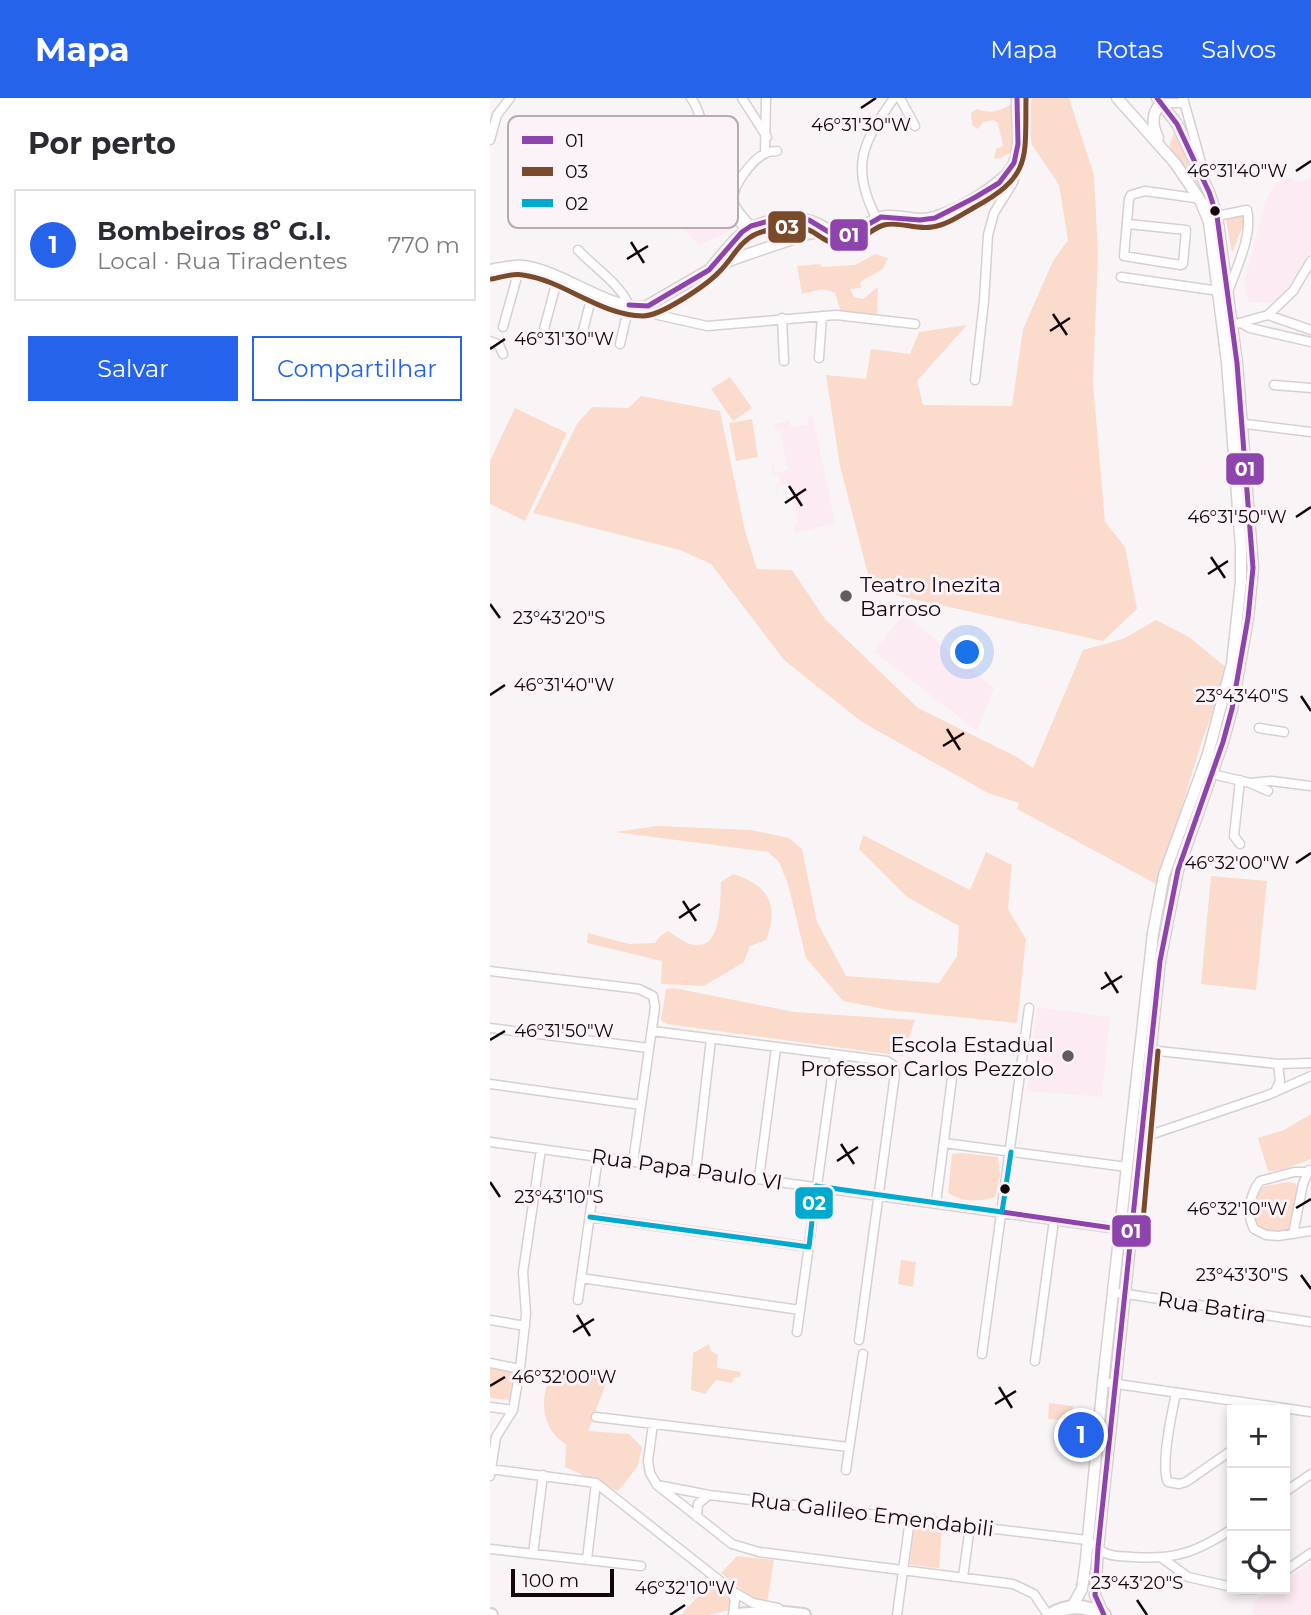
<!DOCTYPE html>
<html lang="pt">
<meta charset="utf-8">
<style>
:root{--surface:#fff;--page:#f2f2f3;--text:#2b2b33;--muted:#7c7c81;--line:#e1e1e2;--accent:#2563eb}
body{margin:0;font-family:Montserrat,sans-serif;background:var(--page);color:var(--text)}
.controls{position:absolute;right:21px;bottom:21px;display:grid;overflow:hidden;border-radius:0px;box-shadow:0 4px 10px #0003}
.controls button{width:63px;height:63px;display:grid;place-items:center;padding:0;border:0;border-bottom:2px solid var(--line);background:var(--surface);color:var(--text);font:35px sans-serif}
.scale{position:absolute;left:21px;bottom:18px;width:103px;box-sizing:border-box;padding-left:7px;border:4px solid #13070d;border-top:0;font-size:19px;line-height:24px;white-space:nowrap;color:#13070d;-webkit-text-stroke:5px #fbf3f7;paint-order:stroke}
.you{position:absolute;left:478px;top:555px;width:24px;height:24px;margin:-18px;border:5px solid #fff;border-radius:50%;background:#1a73e8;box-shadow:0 0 0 10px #1a73e833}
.badge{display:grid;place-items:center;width:46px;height:46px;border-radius:50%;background:var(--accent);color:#fff;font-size:23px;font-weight:700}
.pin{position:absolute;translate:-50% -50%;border:4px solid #fff;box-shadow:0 2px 7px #0006}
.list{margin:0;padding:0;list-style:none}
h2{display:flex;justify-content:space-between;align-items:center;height:91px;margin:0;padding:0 28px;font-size:30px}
h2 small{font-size:23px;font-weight:400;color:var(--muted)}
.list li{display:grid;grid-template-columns:46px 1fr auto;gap:21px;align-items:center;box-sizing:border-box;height:112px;margin:0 14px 14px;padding:0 14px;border:2px solid var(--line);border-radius:0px}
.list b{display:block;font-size:26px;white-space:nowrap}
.list p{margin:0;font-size:23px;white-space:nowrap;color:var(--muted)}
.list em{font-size:23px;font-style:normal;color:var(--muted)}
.actions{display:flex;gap:14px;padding:21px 28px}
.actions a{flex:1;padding:16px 0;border:2px solid var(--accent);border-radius:0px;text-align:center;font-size:24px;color:var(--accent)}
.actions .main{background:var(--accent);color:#fff}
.icon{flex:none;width:38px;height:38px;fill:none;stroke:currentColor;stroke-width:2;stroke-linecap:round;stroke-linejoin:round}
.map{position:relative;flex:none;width:821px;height:1517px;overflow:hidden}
header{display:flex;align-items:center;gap:42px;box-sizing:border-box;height:98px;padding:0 35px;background:var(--accent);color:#fff}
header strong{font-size:33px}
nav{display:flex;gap:38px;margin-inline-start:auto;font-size:24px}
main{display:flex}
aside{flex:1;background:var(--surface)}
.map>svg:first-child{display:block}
</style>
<header>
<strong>Mapa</strong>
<nav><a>Mapa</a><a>Rotas</a><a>Salvos</a></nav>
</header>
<main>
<aside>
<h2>Por perto<small></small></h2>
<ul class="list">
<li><span class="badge">1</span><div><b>Bombeiros 8º G.I.</b><p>Local · Rua Tiradentes</p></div><em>770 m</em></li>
</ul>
<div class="actions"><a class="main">Salvar</a><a>Compartilhar</a></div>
</aside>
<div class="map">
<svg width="821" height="1517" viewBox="0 0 821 1517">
<rect width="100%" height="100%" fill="#f9f5f7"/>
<!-- built -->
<path fill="#fcebf3" d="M 188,22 L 205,23 L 215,81 L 222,101 L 243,124 L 240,133 L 209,147 L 186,124 L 156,79 L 156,61 L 162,48 L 178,28 Z
M 821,79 L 821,152 L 788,205 L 758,204 L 754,184 L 776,102 L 786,85 L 799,80 L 809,84 Z
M 323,318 L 345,425 L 305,435 L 304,427 L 308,425 L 300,385 L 287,388 L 288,399 L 285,387 L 290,385 L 288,376 L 283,377 L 281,365 L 283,364 L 285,375 L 298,372 L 290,333 L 286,333 L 284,326 L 299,322 L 301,329 L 318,326 L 318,319 Z
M 414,516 L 504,590 L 487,633 L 384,553 Z
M 547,909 L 620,919 L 612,999 L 537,993 Z
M 821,1465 L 821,1517 L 762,1517 L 764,1503 L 782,1491 L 795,1491 L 795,1482 Z"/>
<!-- green -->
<path fill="#fbdbcc" d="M 542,0 L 579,0 L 604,77 L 608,155 L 603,285 L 615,424 L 635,449 L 647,511 L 613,543 L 382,492 L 350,368 L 336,277 L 376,281 L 381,251 L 420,256 L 429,234 L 477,227 L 427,283 L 433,307 L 522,308 L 533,231 L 563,163 L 578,142 L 569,87 L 542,47 L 538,25 Z
M 521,6 L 524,35 L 521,54 L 511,60 L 504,61 L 506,51 L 513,48 L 508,25 L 503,22 L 493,24 L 488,31 L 482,27 L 481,15 L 487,11 C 501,16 508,14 521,6 Z
M 684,35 L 712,92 L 679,48 Z
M 758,115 L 742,155 L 735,117 Z
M 385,156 L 398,160 L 393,171 L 370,184 L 371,190 L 360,191 L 364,199 L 373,201 L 388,189 L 387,216 L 351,214 L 345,195 L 332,191 L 312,196 L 307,168 L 330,166 L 332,169 L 365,167 Z
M 240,279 L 262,310 L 243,323 L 221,291 Z
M 151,298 L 230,313 L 255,433 L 267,471 L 302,472 L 335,521 L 428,610 L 527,659 L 543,670 L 593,552 L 633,541 L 666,522 L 699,539 L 738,571 L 712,643 L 668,787 L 527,711 L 529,705 L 498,695 L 372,624 L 294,562 L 221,466 L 190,452 L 43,415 L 87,326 L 102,309 L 138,310 Z
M 25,310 L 77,335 L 35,423 L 0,406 L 0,363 Z
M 262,321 L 268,359 L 246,363 L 239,325 Z
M 167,728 L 261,732 L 299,740 L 312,751 L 327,824 L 356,878 L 449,885 L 467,858 L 469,828 L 417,799 L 369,751 L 373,737 L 480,792 L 496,754 L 522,767 L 518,811 L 536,841 L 527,925 L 399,912 L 353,903 L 316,860 L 298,786 L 289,764 L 278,754 L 125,734 Z
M 243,776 C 278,787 290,806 276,842 L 260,848 L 254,864 L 214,888 L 171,886 L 172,863 L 97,845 L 98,835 L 139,846 L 165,845 L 170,838 L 178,833 C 185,837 191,842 197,845 C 233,859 230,804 231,784 Z
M 721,778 L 777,783 L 766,892 L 711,886 Z
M 184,890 L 304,914 L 425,922 L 413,958 L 177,926 L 171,922 L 176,891 Z
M 821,1016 L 821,1061 L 792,1072 L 778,1073 L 768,1040 L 794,1032 Z
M 472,1055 L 508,1059 L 510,1077 L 505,1099 C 489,1104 472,1104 458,1095 L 462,1056 Z
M 798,1084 L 805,1085 L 809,1092 L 799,1134 L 776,1136 L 765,1123 L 768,1094 L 775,1088 Z
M 411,1162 L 426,1164 L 423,1189 L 408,1186 Z
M 219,1246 L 221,1253 L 228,1257 L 227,1270 L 251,1274 L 250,1279 L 243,1280 L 242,1285 L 226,1282 L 215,1296 L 201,1292 L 203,1255 Z
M 0,1269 L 24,1273 L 19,1302 L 0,1300 Z
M 73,1272 L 94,1273 L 117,1283 L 98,1333 L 139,1336 L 152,1349 L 148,1368 L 128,1393 L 75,1369 L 76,1346 C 51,1332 48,1298 63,1275 Z
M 559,1305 L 583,1308 L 581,1323 L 558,1321 Z
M 424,1429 L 452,1431 L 449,1470 L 420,1467 Z
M 247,1458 L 284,1462 L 277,1505 L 262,1500 L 231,1475 Z
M 222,1483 L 242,1502 L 240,1512 L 219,1517 L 191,1517 Z"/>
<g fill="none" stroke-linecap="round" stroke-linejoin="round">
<defs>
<path id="minor" d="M 201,0 C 216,20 213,52 219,76 C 225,100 239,114 256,131
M 252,0 L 277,39
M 410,0 L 425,28
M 693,0 L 714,75
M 671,5 L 694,5
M 0,42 L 7,17 L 20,0
M 275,55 L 276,0
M 727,118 L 757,112 C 763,138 746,170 738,194
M 387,121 C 359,69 373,44 404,0
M 638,126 L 696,132 L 693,166 L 691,167 L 634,158 L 639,101 L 641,97 L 655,93 L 705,100 L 716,106 L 723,117 L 727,118
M 261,128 C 255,121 247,114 244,105 C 239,91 263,60 276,55 C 279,53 283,54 287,53
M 88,152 C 105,170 129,185 139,207 L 130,246
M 631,179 L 729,193
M 155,209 L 168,217 L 217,228 L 346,217 L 425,226
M 778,217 L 803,193 L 821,163
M 292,220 L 294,263
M 751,225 L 760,230 L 821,244
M 742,227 L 778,217 L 821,232
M 13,229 L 30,168
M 54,231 L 68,179
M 92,236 L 103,194
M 0,243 L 9,247 L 13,256
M 329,260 L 332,218
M 485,282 L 494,203 L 498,137 L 504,115 L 522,86 L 524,82 L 520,73
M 784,287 L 821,290
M 748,325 L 821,334
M 769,630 L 794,634
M 718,675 L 760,685 L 778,693
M 750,682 L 744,738 L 750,746
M 760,685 L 781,683 L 821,688
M 0,873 L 149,891 L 163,898 L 165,909 L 143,1064
M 0,930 L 159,950
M 162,933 L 397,963 L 403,967 L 405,976 L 369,1242
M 659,952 L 788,966 L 821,965
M 0,986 L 151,1007
M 785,994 L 790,983 L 788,966
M 651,1040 L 778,997 L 821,978
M 0,1044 L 635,1132
M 454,1045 L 637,1069
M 206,1072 L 221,941
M 817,1074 L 804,1074 L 770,1083 C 760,1096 756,1116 764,1131 L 776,1137 L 788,1138 L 821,1133
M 269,1080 L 286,950
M 446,1105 L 463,972
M 100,1119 L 319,1149
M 803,1136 L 813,1086 L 819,1072
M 91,1180 L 310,1212
M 630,1195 L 821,1224
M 88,1202 L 108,1059
M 0,1222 L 35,1228
M 307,1234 L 345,957
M 492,1256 L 539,910
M 545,1263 L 564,1122
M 0,1265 L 30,1271
M 613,1284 L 821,1314
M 686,1295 C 682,1314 670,1368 678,1384 L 689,1386 L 696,1384 L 742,1352
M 0,1309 L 23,1312
M 106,1319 L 359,1349
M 163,1326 L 158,1363 L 160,1375 L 167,1387 L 242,1446 L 269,1454 L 523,1486 L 544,1496 L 558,1517
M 0,1371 L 106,1385 L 244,1494 L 263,1505 L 288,1510
M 356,1372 L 373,1256
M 0,1378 L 6,1339 L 23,1312 L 30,1271 L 36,1216 L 33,1174 L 51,1051
M 167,1387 L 219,1397 L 597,1442 C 603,1446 609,1452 615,1455 C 623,1459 634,1458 643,1459 C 685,1462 707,1454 742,1431
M 795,1394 L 821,1376
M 207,1419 L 208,1406 L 219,1397
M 0,1451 L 151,1468
M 43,1456 L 53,1377
M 672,1460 L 698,1479 L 742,1489
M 97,1461 L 106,1385
M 795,1473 L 821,1455
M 473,1479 L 480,1428
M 751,1491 L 766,1491
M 240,1492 L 245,1502 L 243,1517
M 407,1517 L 420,1421"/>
<path id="tertiary" d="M 668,40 C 662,27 661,16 671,5
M 0,172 C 11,170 22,167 33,168 C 73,173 116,211 155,209 L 219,172 L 244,161 L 317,136 L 337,133
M 219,172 C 242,146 251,125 289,122 C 298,122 308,120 317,122 C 333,125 341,138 358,138 C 369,133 378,123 391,119 C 405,115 420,122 434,121 C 456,120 516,86 524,65 C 532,44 526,22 527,0
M 582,1509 L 592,1491 L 596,1461 L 613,1284 L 663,835 L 674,777 L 718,656 L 742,566 L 751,483 L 751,450 L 737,264 L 719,124 L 710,102 L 685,65 L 627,0
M 613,1516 L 605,1497 L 608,1450 L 670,863 L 688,772 L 733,644 L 742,611 L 758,520 L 763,470 L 747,265 L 727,118 L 719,94 L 687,26 L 667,0"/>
<path id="primary" d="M 0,1517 L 1,1517
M 247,1517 L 283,1514 L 314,1517
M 560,1517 C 578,1506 596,1507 614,1517"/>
</defs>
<!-- minor casing -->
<use href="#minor" stroke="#d8cfd3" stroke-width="11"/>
<!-- tertiary casing -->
<use href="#tertiary" stroke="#d8cfd3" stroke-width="13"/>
<!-- primary casing -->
<use href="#primary" stroke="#d8cfd3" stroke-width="16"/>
<!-- minor -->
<use href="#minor" stroke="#fefefe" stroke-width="8"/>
<!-- tertiary -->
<use href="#tertiary" stroke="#fefefe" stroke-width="10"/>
<!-- primary -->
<use href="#primary" stroke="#fefefe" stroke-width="12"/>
<defs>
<path id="bus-1" d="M 139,207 L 158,208 L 219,172 L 252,134 L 261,128 L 279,123 L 319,122 L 342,136 L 358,138 L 391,119 L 430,122 L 445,120 L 484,100 L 509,85 L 524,65 L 528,46 L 527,0
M 512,1114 L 643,1133
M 614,1517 L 605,1497 L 608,1450 L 670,863 L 688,772 L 733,644 L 742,611 L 758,520 L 763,470 L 747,265 L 727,118 L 719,94 L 687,26 L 667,0"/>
<path id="bus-2" d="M 2,181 C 12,179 23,175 33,177 C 75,183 109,217 153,218 C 171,218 217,187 230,173 C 242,161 250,143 266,136 C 283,129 307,125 323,134 C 332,140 340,146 352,147 C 370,148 378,131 394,127 C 409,123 426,132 442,129 C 457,127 471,117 485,109 C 542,78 535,60 536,0
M 652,1134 L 668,953"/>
<path id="bus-3" d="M 100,1119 L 319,1149 L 326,1088 L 512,1114 L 521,1054"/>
</defs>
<!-- bus-1 casing -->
<use href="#bus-1" stroke="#fbf3f7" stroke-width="10"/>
<!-- bus-2 casing -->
<use href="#bus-2" stroke="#fbf3f7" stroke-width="10"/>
<!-- bus-3 casing -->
<use href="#bus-3" stroke="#fbf3f7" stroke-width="10"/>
<!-- bus-1 -->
<use href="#bus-1" stroke="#8e44ad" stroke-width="5"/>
<!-- bus-2 -->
<use href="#bus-2" stroke="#7a4b2a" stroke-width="5"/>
<!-- bus-3 -->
<use href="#bus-3" stroke="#00a9ce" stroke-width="5"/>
</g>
<!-- ticks -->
<path fill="none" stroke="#13070d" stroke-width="2.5" d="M 371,10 L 386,0M 806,73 L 821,63M 141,144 L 154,165M 137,161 L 158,148M 563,216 L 577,237M 560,233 L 580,220M 0,251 L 15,241M 299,388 L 312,408M 295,405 L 316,391M 806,419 L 821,409M 721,459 L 735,480M 718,476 L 738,463M 0,506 L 10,520M 0,597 L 15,587M 811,598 L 821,613M 457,631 L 470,652M 453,648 L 474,635M 806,765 L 821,755M 193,803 L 206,823M 189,820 L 210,806M 615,874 L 628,895M 611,891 L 632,878M 0,942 L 15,933M 351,1046 L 364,1066M 347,1063 L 368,1049M 0,1084 L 10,1099M 806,1110 L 821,1101M 811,1177 L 821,1191M 87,1217 L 100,1238M 83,1234 L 104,1221M 0,1288 L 15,1279M 509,1289 L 522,1310M 505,1306 L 526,1293M 647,1502 L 657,1517M 180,1517 L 195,1507"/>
<!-- markers -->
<g fill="#13070d" stroke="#fbf3f7" stroke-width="2.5">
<circle cx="725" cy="113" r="6"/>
<circle cx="515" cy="1091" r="6"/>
</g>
<g fill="#645a5f" stroke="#fbf3f7" stroke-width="2.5">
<circle cx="356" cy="498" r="7"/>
<circle cx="578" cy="958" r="7"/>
</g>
<g text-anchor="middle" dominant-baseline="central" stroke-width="6" stroke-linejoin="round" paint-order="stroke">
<!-- poi labels -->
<g font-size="21" fill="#13070d" stroke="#fbf3f7" text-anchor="start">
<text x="370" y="486">Teatro Inezita<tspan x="370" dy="24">Barroso</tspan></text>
<text x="564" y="946" text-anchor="end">Escola Estadual<tspan x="564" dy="24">Professor Carlos Pezzolo</tspan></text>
</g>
<!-- street labels -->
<g font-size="21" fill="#13070d" stroke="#fbf3f7">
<text transform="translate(197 1071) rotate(8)">Rua Papa Paulo VI</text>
<text transform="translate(722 1209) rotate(9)">Rua Batira</text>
<text transform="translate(382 1416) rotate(7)">Rua Galileo Emendabili</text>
</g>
</g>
<!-- legend -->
<rect x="18" y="18" width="230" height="112" rx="10" fill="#fbf3f7" stroke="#b5acb1" stroke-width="2"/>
<rect x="32" y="38" width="31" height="8" fill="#8e44ad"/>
<rect x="32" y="69" width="31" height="9" fill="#7a4b2a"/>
<rect x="32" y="101" width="31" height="8" fill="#00a9ce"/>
<g font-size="19" fill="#13070d">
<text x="75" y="49">01</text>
<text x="75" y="80">03</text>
<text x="75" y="112">02</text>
</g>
<g font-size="18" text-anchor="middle" fill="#13070d" stroke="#fbf3f7" stroke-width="6" stroke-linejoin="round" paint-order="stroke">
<text x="371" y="33">46°31'30"W</text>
<text x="747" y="79">46°31'40"W</text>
<text x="74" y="247">46°31'30"W</text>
<text x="747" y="425">46°31'50"W</text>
<text x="69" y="526">23°43'20"S</text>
<text x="74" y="593">46°31'40"W</text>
<text x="752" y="604">23°43'40"S</text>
<text x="747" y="771">46°32'00"W</text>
<text x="74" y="939">46°31'50"W</text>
<text x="69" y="1105">23°43'10"S</text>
<text x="747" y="1117">46°32'10"W</text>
<text x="752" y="1183">23°43'30"S</text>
<text x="74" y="1285">46°32'00"W</text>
<text x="647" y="1491">23°43'20"S</text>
<text x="195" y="1496">46°32'10"W</text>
</g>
<g stroke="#fbf3f7" stroke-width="2.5">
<rect x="277" y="112" width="40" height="34" rx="7" fill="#7a4b2a"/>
<rect x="339" y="120" width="40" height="34" rx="7" fill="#8e44ad"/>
<rect x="735" y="354" width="40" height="34" rx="7" fill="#8e44ad"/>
<rect x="304" y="1088" width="40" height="34" rx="7" fill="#00a9ce"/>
<rect x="621" y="1116" width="41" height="34" rx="7" fill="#8e44ad"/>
</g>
<g font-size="19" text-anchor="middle" font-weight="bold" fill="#fff">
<text x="297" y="136">03</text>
<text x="359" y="144">01</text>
<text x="755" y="378">01</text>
<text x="324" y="1112">02</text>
<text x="641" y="1140">01</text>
</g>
</svg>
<div class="controls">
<button>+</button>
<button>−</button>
<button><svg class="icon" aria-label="locate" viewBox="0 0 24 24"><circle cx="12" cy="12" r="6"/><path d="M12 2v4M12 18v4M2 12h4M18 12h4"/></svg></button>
</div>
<div class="scale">100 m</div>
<div class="you"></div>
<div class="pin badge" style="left:591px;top:1337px">1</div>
</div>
</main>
